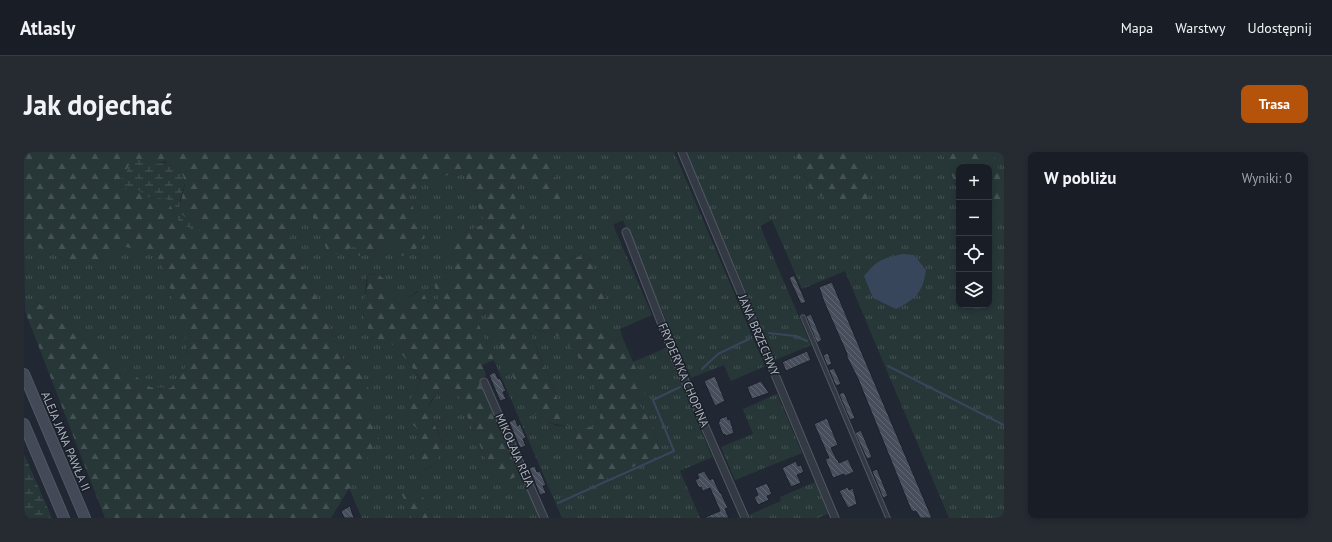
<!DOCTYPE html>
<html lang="pl">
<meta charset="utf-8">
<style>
:root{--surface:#191e26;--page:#262b32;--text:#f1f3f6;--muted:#9fa2a7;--line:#373c43;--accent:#b45309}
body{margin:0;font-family:"PT Sans",sans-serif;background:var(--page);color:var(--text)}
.controls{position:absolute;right:12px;top:12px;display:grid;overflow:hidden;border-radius:8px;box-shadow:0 2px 6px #0003}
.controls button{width:36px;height:36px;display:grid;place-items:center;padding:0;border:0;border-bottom:1px solid var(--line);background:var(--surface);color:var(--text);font:20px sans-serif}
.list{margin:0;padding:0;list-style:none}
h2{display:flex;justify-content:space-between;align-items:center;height:52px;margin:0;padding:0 16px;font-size:17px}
h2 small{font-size:13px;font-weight:400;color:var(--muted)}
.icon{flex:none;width:22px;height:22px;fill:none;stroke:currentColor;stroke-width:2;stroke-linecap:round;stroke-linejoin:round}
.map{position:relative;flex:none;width:980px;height:366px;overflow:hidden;border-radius:8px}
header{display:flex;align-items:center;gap:24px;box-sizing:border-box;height:56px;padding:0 20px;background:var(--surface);border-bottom:1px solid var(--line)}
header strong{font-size:19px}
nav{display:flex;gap:22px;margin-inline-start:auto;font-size:14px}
.intro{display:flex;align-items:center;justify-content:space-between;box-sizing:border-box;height:96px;padding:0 24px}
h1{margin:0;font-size:28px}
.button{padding:10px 18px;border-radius:8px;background:var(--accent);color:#fff;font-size:14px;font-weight:700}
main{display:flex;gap:24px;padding:0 24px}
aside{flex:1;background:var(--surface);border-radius:8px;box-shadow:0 2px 6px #0003}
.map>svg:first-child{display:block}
</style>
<header>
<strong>Atlasly</strong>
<nav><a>Mapa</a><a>Warstwy</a><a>Udostępnij</a></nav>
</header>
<div class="intro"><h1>Jak dojechać</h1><a class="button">Trasa</a></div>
<main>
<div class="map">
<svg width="980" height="366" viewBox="0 0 980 366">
<defs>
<pattern id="grass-tufts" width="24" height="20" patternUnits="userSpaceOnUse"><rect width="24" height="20" fill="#273738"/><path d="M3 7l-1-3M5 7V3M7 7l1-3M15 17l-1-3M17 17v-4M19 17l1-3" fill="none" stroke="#445253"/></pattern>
<pattern id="forest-firs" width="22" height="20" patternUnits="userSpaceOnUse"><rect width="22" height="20" fill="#273738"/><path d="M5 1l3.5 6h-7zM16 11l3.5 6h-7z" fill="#445253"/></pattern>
<pattern id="wetland-marsh" width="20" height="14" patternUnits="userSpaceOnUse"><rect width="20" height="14" fill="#273738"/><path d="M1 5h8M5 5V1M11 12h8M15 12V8" fill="none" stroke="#445253"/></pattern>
<pattern id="building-back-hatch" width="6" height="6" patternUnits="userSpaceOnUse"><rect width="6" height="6" fill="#484f5c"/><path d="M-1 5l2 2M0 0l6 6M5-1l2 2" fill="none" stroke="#606672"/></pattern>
</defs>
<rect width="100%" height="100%" fill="#212833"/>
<!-- grass -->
<path fill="url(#grass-tufts)" d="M 521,0 L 650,0 L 741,214 L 707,229 L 700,213 L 667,226 L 599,68 L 589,73 L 628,163 L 596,177 L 599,187 L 590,189 L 579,178 L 568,162 L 549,151 L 551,144 C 563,149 570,150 582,146 L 564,102 L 546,107 C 534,100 526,100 512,104 L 504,96 C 501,73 496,54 486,33 L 493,26 L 499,26 L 515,39 L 539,45 Z
M 662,0 L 771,0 L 788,40 L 802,45 L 849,33 L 837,6 L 842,0 L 909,0 L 919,3 L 935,40 L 935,153 L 965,153 L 965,50 L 980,61 L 980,366 L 925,366 L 821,119 L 778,137 L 748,68 L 736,74 L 787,193 L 751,208 Z
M 968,0 L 980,0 L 980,30 Z
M 438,17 L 461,71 L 420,91 L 435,125 L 423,128 L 420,127 L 411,138 L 415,144 L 415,149 L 412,152 L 407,152 L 394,139 L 381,147 L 370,147 C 362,135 360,116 343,123 L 339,163 L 349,186 C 355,188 362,189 367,192 C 373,194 396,224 396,230 C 396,234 393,237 390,241 L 397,284 L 396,292 L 390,303 L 401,318 C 413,312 421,297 416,284 C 413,273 404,267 405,255 C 410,242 419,239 431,236 L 473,333 L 498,322 L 517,366 L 409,366 L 397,341 L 378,341 L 388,366 L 338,366 L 325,336 L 329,329 L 339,252 L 325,212 L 322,213 L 262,75 L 288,63 L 331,94 L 336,104 L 370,91 L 376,105 L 401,85 L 382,40 Z
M 0,89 L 52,112 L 76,110 L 102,95 L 129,101 L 143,121 L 149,149 L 163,191 L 161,216 L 148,236 L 127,236 L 14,151 L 1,159 Z
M 462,160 L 507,259 L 526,271 L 534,274 L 544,273 L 505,177 C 512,179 522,179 529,182 C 553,191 579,240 576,265 C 575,270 572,272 569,275 L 562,275 L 569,332 L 632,305 L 636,296 L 628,271 L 614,251 L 615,243 L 623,242 L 609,210 L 642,196 L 688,305 L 656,319 L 676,366 L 538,366 L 451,164 Z
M 753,242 L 778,301 L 711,328 L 697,295 L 729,282 L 719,257 Z
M 791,330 L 804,362 L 794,366 L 727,366 L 725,363 L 757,349 L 756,345 Z"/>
<!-- forest -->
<path fill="url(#forest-firs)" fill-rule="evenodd" d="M 0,0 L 521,0 L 539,45 L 529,50 L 499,26 L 493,26 L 486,33 C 496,54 501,73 504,96 L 512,104 C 526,100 534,100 547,107 L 564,102 L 582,146 C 571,150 563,149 551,145 L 549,151 L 568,162 L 579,178 L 590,189 L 599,187 L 623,242 L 615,243 L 614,251 L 628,271 L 636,297 L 632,305 L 569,332 L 548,281 L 554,276 L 569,275 C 572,272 575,270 576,265 C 579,240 553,191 529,182 C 522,179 512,178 505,178 L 544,273 C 527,274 512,266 501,252 L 461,160 L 451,164 L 470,208 L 458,213 L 462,223 L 457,228 L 456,233 L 465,246 L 498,322 L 473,333 L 431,236 C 371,252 437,282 412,309 C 407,314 404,317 396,318 L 390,303 C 406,271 386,281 383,260 C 380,247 398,239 396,227 C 394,222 373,194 367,192 C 364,190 361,192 358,192 C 349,191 345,178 342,171 C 334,152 346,139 343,123 L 353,121 L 361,128 L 370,147 L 381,147 L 398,138 L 404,150 L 412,152 L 415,149 L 410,132 L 415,126 L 423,128 L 434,125 L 420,91 L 461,71 L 438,17 L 383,40 L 401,85 L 392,97 L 376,105 L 370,91 L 335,104 L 331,94 L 306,105 L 288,63 L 262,75 L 322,213 L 333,213 L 346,240 L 345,248 L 339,252 L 355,287 L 307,366 L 81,366 L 1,159 L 14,151 L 126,235 L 147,236 L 161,216 L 163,191 L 149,149 L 143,121 L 129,101 L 102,95 L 76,110 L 52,112 L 0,89 ZM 117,7 L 130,12 L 142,9 L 161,33 L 155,56 L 156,61 L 162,66 L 181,74 L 157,73 L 143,47 L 123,45 L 116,39 L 95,35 L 93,28 L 103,24 Z
M 771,0 L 842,0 L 837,6 C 840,14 848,26 849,34 C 849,40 847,42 844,45 C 830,60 803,45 788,40 Z
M 909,0 L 968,0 L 980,30 L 980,61 L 965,50 L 965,15 L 935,15 L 935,40 L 919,3 Z
M 390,339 L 397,341 L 409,366 L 388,366 L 377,340 Z"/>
<!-- wetland -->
<path fill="url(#wetland-marsh)" d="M 117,7 L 130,12 L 146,10 C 174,31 152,36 156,60 L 162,66 L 181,74 L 183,80 L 177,79 L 157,73 L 143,47 L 123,45 L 116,39 L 95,35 L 92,32 L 93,28 L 103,24 C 101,14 108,8 117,7 Z
M 0,302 L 28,366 L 0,366 Z"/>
<!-- water -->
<path fill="#38465b" d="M 879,102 L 890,103 L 902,118 C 899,140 892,147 872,157 L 849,146 L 840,124 C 853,108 859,106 879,102 Z"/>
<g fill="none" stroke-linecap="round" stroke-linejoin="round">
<!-- stream -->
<path stroke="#38465b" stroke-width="2" d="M 745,181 L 771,184 L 783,189
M 864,214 L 980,273
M 678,217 L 694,202 L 725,187
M 534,351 L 650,299 L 629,248 L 656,235"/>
</g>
<!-- building -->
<path fill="url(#building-back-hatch)" stroke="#1c212a" d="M 770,123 L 782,150 L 777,152 L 765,126 Z
M 808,130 L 835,194 L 908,366 L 896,366 L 892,359 L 890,360 L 887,358 L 834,227 L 823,205 L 823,202 L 800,150 L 795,135 Z
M 787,162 L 798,188 L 793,191 L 782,164 Z
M 783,199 L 787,208 L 762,219 L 758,210 Z
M 804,201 L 808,212 L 803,214 L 799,203 Z
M 810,216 L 817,232 L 812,234 L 805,218 Z
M 471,220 L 474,227 L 476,226 L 482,239 L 479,240 L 482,247 L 476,249 L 465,223 Z
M 691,224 L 701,249 L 691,254 L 680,229 Z
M 737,229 L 745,241 L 728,247 L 723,235 Z
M 820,240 L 831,266 L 826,268 L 815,242 Z
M 703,264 L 704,268 L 706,267 L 710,281 L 702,284 L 701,282 L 699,283 L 694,270 L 696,269 L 695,267 Z
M 803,266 L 814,293 L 807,296 L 813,308 L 814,308 L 815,311 L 824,307 L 830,320 L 821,324 L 820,322 L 809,326 L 801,307 L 805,306 L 790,272 Z
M 491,267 L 494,274 L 496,272 L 502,286 L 499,287 L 502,294 L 496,296 L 485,270 Z
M 837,278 L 848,305 L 843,307 L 831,281 Z
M 772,309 L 774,314 L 777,313 L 780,320 L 773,323 L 777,331 L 767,335 L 758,316 Z
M 511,314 L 513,320 L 516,319 L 522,333 L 519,334 L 522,341 L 516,343 L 505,316 Z
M 853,317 L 864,344 L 859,346 L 848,319 Z
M 680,319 L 686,328 L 689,326 L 696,341 L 697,341 L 704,356 L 701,357 L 705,366 L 679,366 L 696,359 L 686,336 L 679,339 L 677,335 L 675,336 L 671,328 L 675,326 L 673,322 Z
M 743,331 L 748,342 L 743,344 L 745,348 L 734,353 L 730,345 L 734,343 L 731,336 Z
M 824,335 L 825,338 L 829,336 L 833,352 L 824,356 L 815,339 Z
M 326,354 L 330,366 L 320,366 L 317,359 Z"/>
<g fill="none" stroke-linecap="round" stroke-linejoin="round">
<defs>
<path id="service" d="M 779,165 L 864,366"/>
<path id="minor" d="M 658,0 L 811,366
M 602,80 L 651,206 L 721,366
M 460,230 L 520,366"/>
<path id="secondary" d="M 0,222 L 61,366
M 0,272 L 40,366"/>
</defs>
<!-- service casing -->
<use href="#service" stroke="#525862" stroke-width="5.5"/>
<!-- minor casing -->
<use href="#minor" stroke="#525862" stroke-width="9"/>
<!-- secondary casing -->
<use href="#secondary" stroke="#525862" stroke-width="12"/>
<!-- service -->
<use href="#service" stroke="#343a44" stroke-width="3.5"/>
<!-- minor -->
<use href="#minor" stroke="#343a44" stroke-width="7"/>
<!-- secondary -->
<use href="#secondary" stroke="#434956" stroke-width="10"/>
</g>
<g text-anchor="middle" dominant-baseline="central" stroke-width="3" stroke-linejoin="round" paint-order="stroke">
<!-- street labels -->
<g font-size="12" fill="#aeb5c1" stroke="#1a1f28">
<text transform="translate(735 183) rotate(67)">JANA BRZECHWY</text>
<text transform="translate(660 223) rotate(67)">FRYDERYKA CHOPINA</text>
<text transform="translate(42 289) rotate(67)">ALEJA JANA PAWŁA II</text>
<text transform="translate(491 298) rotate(66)">MIKOŁAJA REJA</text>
</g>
</g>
</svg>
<div class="controls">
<button>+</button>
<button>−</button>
<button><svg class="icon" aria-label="locate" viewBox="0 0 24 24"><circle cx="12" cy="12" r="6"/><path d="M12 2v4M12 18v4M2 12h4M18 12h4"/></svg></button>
<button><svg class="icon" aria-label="layers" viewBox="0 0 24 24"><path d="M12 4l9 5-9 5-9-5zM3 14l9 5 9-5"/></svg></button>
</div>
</div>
<aside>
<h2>W pobliżu<small>Wyniki: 0</small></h2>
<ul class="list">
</ul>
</aside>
</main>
